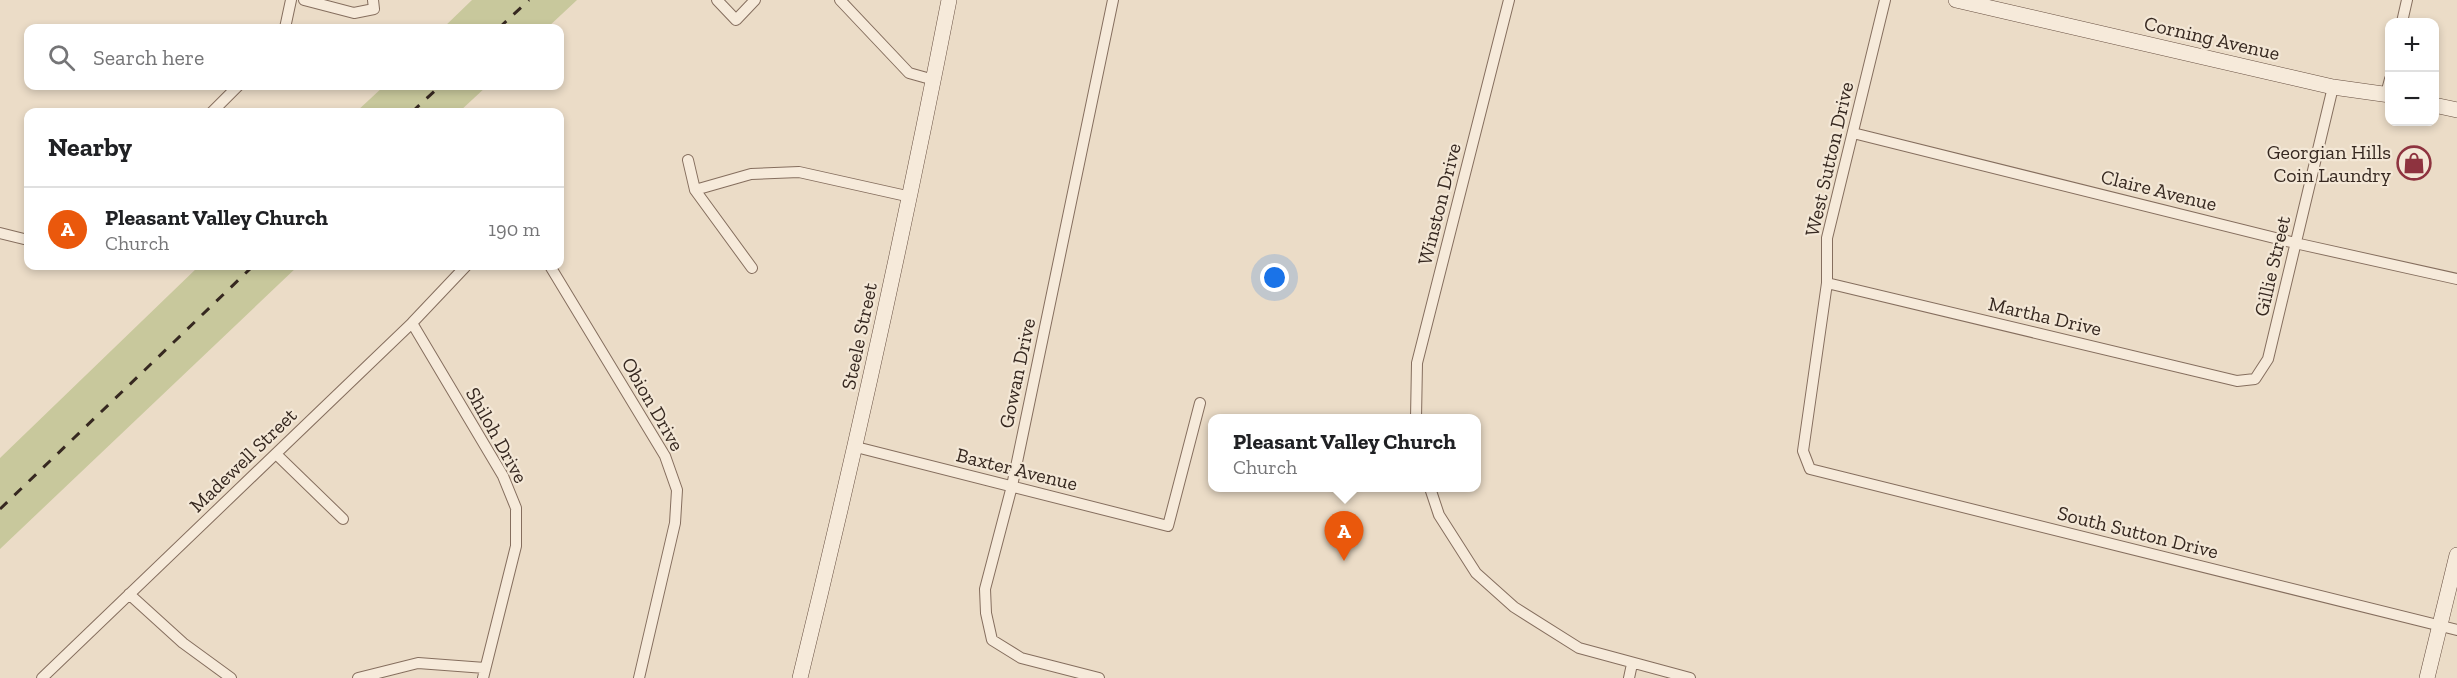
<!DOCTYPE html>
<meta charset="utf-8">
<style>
:root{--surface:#fff;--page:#f2f2f2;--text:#202124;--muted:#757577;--line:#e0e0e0;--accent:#ea580c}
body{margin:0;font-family:"Zilla Slab",serif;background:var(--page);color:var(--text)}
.controls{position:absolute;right:18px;top:18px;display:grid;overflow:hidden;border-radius:12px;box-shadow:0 3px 9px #0003}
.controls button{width:54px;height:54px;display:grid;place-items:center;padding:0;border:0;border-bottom:2px solid var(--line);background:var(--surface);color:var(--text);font:30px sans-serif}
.you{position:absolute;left:1275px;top:278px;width:21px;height:21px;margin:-15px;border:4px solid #fff;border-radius:50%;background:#1a73e8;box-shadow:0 0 0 9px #1a73e833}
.badge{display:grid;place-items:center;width:39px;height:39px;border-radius:50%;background:var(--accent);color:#fff;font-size:20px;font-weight:700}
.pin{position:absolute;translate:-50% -50px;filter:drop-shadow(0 2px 3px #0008)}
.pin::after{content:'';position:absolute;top:32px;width:21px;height:18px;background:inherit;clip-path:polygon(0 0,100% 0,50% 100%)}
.popup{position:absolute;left:1208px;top:414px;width:273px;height:78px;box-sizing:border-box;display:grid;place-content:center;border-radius:12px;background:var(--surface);filter:drop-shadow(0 2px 4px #0005);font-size:20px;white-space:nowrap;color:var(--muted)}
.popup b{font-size:22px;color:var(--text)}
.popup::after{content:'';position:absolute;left:50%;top:100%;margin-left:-12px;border:12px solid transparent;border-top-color:var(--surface)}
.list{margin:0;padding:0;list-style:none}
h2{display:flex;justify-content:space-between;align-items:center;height:78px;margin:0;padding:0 24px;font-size:26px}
h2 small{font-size:20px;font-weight:400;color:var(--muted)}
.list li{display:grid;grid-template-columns:39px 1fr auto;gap:18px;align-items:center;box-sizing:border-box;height:84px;padding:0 24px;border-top:2px solid var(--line)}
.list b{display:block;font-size:22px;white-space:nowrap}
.list p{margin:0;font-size:20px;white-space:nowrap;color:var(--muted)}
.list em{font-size:20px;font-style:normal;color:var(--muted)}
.icon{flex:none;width:33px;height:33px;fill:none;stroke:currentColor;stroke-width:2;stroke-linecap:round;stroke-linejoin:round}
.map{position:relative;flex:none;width:2457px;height:678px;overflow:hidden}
.search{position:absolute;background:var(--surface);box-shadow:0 3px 9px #0003;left:24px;top:24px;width:540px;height:66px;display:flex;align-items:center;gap:15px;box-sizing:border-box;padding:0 21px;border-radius:12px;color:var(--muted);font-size:22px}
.panel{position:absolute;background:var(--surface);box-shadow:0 3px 9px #0003;left:24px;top:108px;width:540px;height:162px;border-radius:12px}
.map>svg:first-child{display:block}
</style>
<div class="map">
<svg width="2457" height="678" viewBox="0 0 2457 678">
<rect width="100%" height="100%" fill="#ebdcc7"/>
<!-- green -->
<path fill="#c8c89c" d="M 472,0 L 577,0 L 547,28 L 443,28 Z
M 384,86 L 487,86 L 459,112 L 356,112 Z
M 199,266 L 298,266 L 0,549 L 0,458 Z"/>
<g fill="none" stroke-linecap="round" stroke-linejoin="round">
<defs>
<path id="street" d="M 304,0 L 354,13 L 374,9 L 373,0
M 717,0 L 736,20 L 755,0
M 840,0 L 909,73 L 934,80
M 1885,0 L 1827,238 L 1827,283 L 1803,451 L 1810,469 L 2457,630
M 2402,22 L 2407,0
M 285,28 L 291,0
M 2386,94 L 2390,79
M 212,112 L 238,86
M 1853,133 L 2295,243 L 2457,279
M 688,160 L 695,190 L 752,268
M 695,190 L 751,174 L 799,172 L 911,197
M 0,233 L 28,240
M 550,266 L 665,456 L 677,490 L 675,523 L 639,678
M 1827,283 L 2237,381 L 2255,379 L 2268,359 L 2333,87
M 412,323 L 503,476 L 516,508 L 516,546 L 483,678
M 1416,418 L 1417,363 L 1509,0
M 856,447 L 1168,526 L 1200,403
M 276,454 L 343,519
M 1430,488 L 1439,515 L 1476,573 L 1514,607 L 1579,648 L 1690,678
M 129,594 L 183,643 L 231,678
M 42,678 L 412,323 L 466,266
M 358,678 L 418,663 L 485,668
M 1099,678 L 1021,658 L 992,640 L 986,613 L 985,589 L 1012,486 L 1113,0
M 1629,678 L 1632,664"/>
<path id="secondary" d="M 1956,0 L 2333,87 L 2390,95
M 2434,105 L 2457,110
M 800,678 C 855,453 905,227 949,0
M 2427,678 L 2457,555"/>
</defs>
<!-- street casing -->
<use href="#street" stroke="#856e5e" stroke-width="12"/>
<!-- secondary casing -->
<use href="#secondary" stroke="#674f41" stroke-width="16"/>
<!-- street -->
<use href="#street" stroke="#f6eada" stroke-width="10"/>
<!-- secondary -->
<use href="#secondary" stroke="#f6eada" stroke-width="15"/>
<!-- rail -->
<path stroke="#362820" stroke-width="3" stroke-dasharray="10 10" stroke-linecap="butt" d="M 499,28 L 529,0
M 412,112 L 440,86
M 0,509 L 253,266"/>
</g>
<!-- icons -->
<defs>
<symbol id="shop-ring" viewBox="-11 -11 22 22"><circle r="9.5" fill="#f3e7d6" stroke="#8e333f" stroke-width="1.5"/><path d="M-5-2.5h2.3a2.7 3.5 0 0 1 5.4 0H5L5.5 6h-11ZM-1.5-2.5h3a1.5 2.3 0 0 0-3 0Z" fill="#8e333f"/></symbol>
</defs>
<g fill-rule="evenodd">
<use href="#shop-ring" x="2395" y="144" width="38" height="38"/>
</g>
<g text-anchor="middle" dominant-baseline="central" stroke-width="4.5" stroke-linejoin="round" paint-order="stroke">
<!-- street labels -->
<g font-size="20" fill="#362820" stroke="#f3e7d6">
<text transform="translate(2212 38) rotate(13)">Corning Avenue</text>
<text transform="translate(1829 159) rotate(-77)">West Sutton Drive</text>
<text transform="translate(2159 190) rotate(14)">Claire Avenue</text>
<text transform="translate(1439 204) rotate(-76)">Winston Drive</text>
<text transform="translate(2272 266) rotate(-77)">Gillie Street</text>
<text transform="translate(2045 316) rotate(13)">Martha Drive</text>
<text transform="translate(859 336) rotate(-78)">Steele Street</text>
<text transform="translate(1017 373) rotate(-78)">Gowan Drive</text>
<text transform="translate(653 404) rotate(60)">Obion Drive</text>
<text transform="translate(497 435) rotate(61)">Shiloh Drive</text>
<text transform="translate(243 460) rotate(-44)">Madewell Street</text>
<text transform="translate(1017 469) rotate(14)">Baxter Avenue</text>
<text transform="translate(2138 532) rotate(14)">South Sutton Drive</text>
</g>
<!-- poi labels -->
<g font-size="20" fill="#362820" stroke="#f3e7d6" text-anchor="end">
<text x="2391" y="152">Georgian Hills<tspan x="2391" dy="23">Coin Laundry</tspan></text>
</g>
</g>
</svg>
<div class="controls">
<button>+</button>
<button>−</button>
</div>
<div class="you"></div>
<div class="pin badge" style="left:1344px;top:561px">A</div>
<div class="popup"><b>Pleasant Valley Church</b>Church</div>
<div class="search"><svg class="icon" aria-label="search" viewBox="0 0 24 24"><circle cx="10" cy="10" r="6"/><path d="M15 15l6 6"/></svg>Search here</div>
<section class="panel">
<h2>Nearby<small></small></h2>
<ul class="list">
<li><span class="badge">A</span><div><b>Pleasant Valley Church</b><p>Church</p></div><em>190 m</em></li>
</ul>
</section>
</div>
